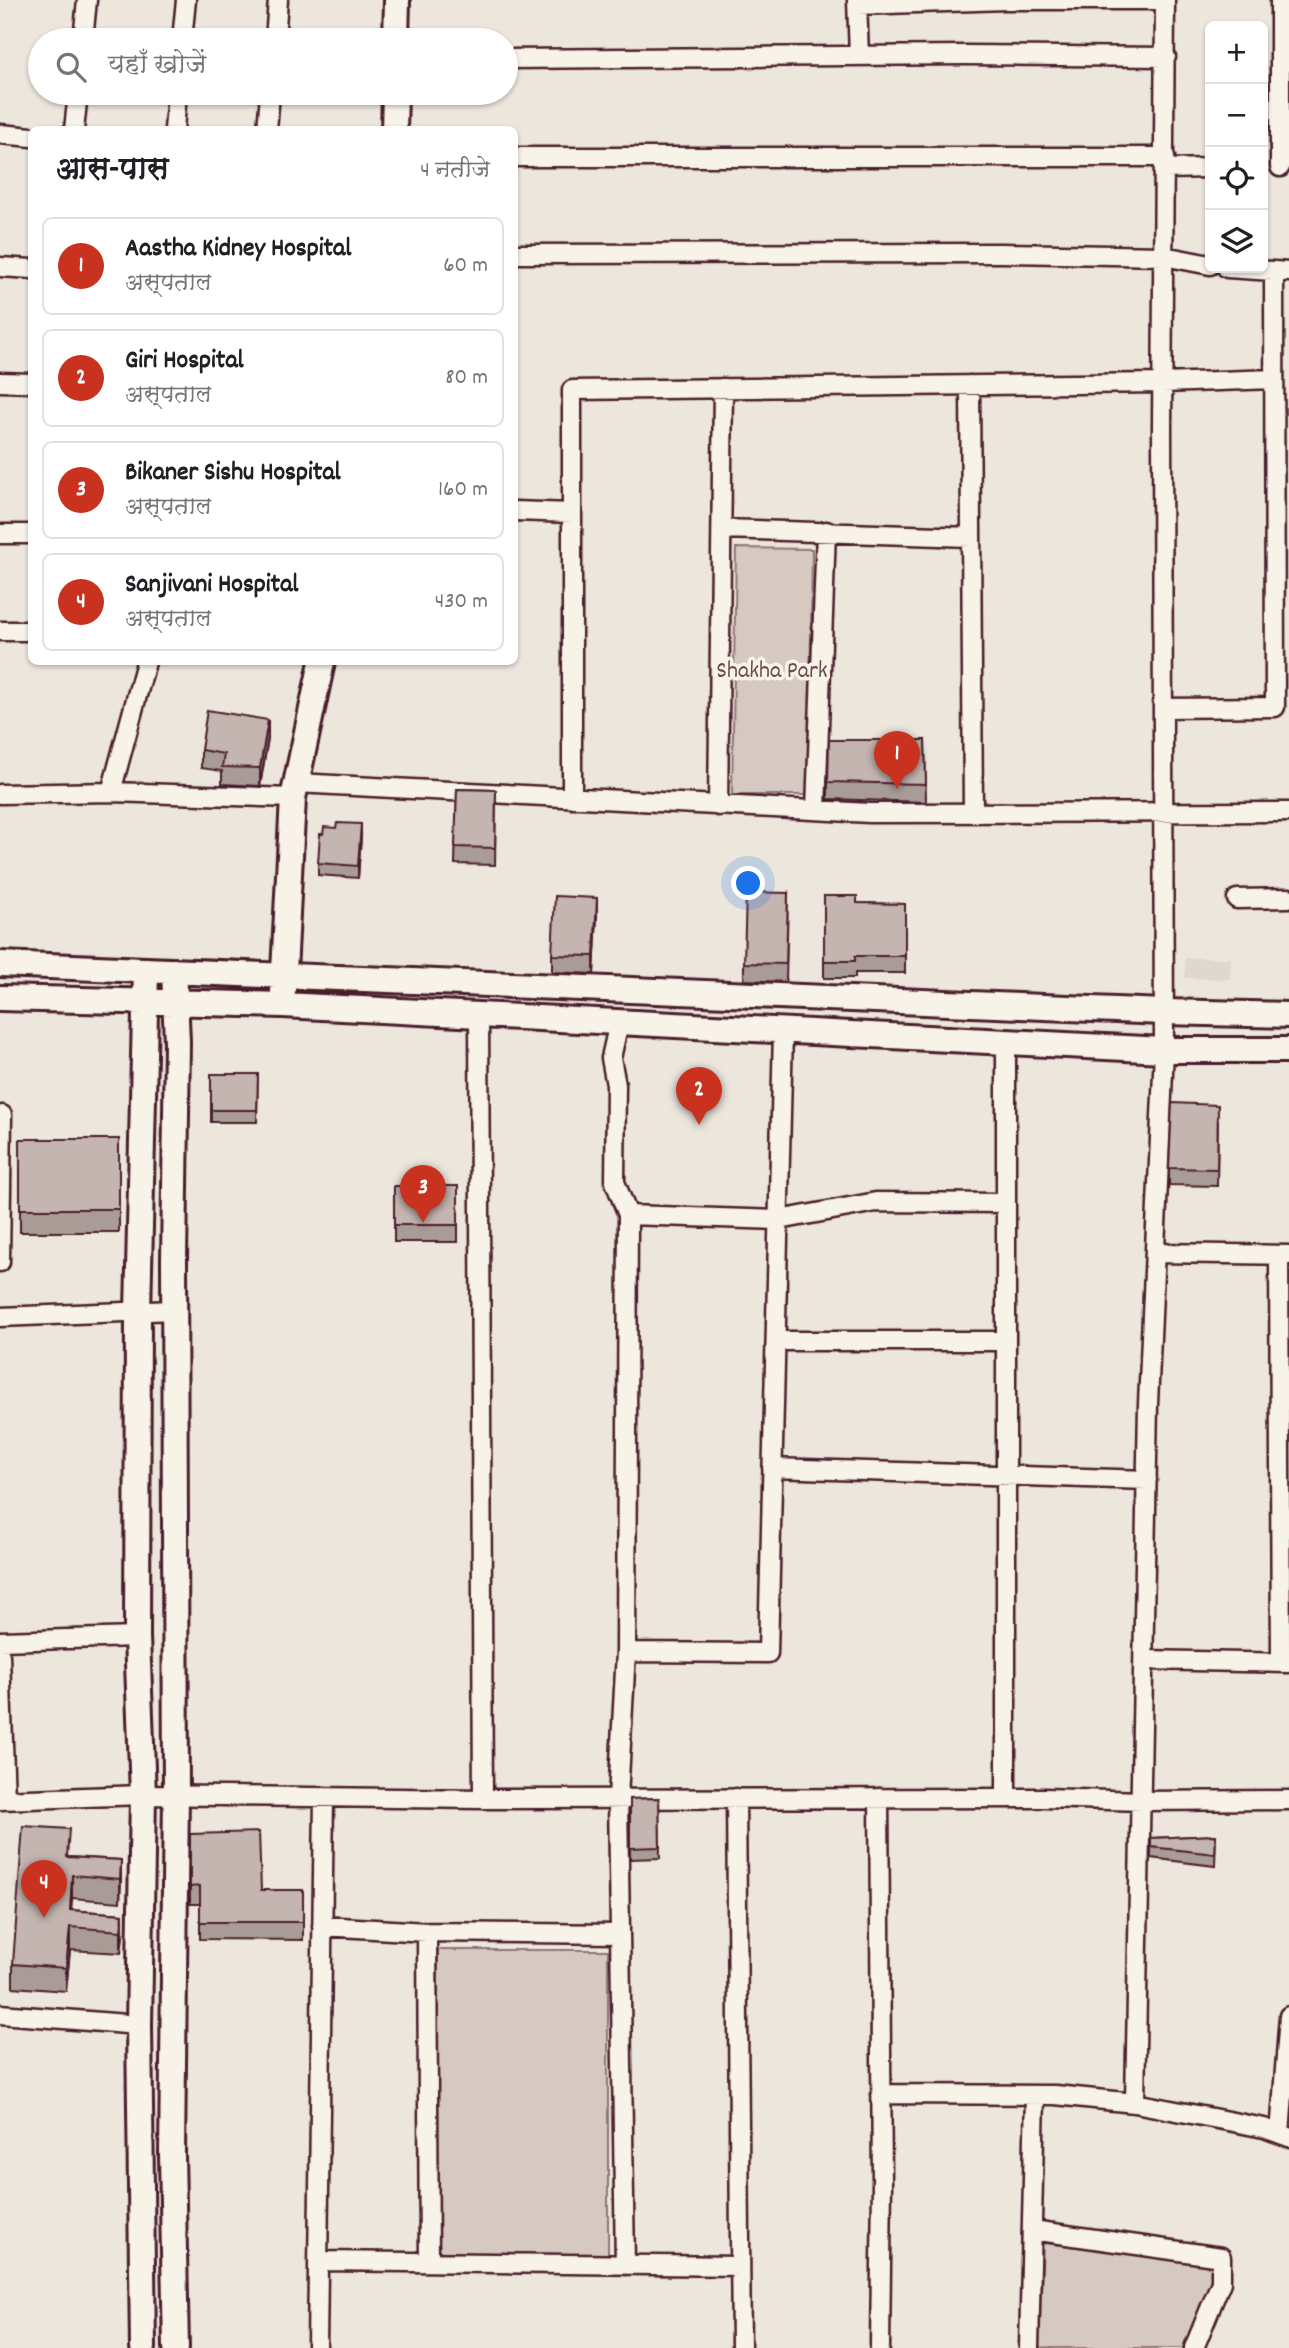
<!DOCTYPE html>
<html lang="hi">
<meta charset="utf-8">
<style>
:root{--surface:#fff;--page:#f2f2f2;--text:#202124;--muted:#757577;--line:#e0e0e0;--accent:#c8321e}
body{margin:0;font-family:Dekko,"Playpen Sans Deva",sans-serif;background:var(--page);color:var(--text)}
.controls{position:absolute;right:21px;top:21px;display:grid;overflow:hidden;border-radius:10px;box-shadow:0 2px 5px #0004}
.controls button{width:63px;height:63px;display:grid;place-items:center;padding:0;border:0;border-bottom:2px solid var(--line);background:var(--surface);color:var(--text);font:35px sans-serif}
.you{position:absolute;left:749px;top:884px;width:24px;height:24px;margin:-18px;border:5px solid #fff;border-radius:50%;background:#1a73e8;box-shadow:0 0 0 10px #1a73e833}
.badge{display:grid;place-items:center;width:46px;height:46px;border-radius:50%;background:var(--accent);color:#fff;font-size:23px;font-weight:700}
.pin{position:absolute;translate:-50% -58px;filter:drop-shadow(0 2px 4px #0008)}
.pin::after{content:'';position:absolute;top:37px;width:24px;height:21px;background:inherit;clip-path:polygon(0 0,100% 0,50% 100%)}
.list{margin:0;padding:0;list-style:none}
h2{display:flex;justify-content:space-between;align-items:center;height:91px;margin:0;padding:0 28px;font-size:30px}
h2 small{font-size:23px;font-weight:400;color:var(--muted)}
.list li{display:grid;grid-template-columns:46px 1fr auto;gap:21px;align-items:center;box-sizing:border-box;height:98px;margin:0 14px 14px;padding:0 14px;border:2px solid var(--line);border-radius:10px}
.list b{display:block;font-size:26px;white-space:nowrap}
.list p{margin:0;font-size:23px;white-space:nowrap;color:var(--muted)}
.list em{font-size:23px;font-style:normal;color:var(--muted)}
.icon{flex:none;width:38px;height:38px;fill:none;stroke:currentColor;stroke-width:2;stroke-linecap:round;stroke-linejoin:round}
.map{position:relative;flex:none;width:1289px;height:2348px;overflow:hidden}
.search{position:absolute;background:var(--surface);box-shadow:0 2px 5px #0004;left:28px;top:28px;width:490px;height:77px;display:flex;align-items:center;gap:18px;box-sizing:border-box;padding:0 24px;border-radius:38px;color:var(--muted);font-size:26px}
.panel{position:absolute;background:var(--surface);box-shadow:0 2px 5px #0004;left:28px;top:126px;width:490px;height:539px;border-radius:10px}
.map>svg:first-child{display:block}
</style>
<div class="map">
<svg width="1289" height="2348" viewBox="0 0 1289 2348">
<rect width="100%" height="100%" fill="#ece6dd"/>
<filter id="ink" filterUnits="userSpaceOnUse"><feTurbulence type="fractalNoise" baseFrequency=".0143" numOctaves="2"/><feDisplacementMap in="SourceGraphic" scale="14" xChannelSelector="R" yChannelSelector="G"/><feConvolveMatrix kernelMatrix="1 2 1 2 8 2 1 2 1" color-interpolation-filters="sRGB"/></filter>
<g filter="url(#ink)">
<!-- built -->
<path fill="#e0d7d0" d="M 1185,958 L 1231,958 L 1230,979 L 1185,978 Z"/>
<!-- green -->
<path fill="#d5c9c2" stroke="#907476" stroke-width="2" d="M 736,548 L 812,549 L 809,795 L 732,795 Z
M 438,1950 L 608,1950 L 608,2254 L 438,2254 Z
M 1043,2243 L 1216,2262 L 1211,2289 L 1187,2348 L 1039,2348 Z"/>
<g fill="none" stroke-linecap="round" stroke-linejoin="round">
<defs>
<path id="street" d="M 857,0 L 859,56
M 1006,0 L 1165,0
M 858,5 L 1006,0
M 83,40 L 87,0
M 182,40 L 186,0
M 275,40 L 278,0
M 506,59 L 965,55 L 1166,57
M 74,130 L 78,93
M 174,130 L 177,93
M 267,130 L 270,93
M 0,134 L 32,137
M 514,157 L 1165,157
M 1280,167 L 1280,0
M 1165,169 L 1210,168
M 514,254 L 1002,253 L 1164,256 L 1210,265
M 0,267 L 32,269
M 1227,268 L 1289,272
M 0,382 L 32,383
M 970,385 L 973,812
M 514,511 L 572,513
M 722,529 L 971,537
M 0,534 L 32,534
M 0,631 L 32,631
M 1163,708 L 1275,707 L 1274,272
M 296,783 L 870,813 L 1289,812
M 111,792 L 293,798
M 0,794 L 111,792 L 146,662
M 572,798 L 572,390 L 1163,383 L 1274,379
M 718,806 L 723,388
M 816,810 L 826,531
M 1237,899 L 1289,898
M 479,1015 L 483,1799
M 619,1022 L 611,1058 L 616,1085 L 615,1182 L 628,1215
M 1155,1253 L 1289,1255
M 1279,1255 L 1281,1662
M 0,1262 L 2,1115
M 0,1317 L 174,1310
M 776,1341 L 1005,1341
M 772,1468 L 1147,1480
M 0,1641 L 137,1637
M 626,1652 L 768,1653 L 783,1031
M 0,1655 L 5,1800
M 1144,1660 L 1289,1663
M 736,1798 L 741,2348
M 879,1798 L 882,2181 L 880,2348
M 1006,1798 L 1006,1042
M 0,1800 L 143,1795 L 483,1799 L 1044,1798 L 1142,1801 L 1289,1800
M 322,1926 L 427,1932 L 620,1934
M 427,1932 L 429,2262
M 0,2014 L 139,2025
M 881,2094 L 1055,2095 L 1135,2103 L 1264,2128 L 1289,2137
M 1135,2103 L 1148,1404 L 1164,1050 L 1162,428 L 1165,0
M 1280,2134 L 1289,2016
M 1032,2230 L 1221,2257 L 1221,2282 L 1194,2348
M 318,2261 L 740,2266
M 625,2265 L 618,1798 L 626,1652 L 628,1215 L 779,1220 L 876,1202 L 1005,1203
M 317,2348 L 324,1797
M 1029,2348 L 1035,2095"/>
<path id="secondary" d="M 396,40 L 397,0
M 394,130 L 395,93
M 0,964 L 1164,1012 L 1289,1015
M 174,971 L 177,1042 L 174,1260 L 176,1795 L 172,2155 L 176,2348
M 283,991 L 293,798 L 322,662
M 0,998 L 283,1005 L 1164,1050 L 1289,1050
M 143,2348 L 139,2025 L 143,1795 L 137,1637 L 138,1312 L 146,970"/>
</defs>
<!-- street casing -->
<use href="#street" stroke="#4a1f2b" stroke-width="23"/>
<!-- secondary casing -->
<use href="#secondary" stroke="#4a1f2b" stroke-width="30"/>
<!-- street -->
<use href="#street" stroke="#f7f3e8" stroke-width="18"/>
<!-- secondary -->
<use href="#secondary" stroke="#f7f3e8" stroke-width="24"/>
</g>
<!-- wall -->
<path fill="#a99c97" stroke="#4a1f2b" stroke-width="2" d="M 268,738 L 260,786 L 222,784 L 222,771 L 201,768 L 201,750 Z
M 925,740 L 926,802 L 828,799 L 828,782 Z
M 457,789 L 496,790 L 495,865 L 455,864 Z
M 361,836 L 358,878 L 318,875 L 318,863 Z
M 788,893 L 786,982 L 744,980 L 744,963 Z
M 824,896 L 857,903 L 905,904 L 905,973 L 855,973 L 855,978 L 824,978 Z
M 597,915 L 594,974 L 552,972 L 552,955 Z
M 211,1074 L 258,1074 L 257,1122 L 211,1122 Z
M 1218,1122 L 1217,1186 L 1169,1185 L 1169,1168 Z
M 20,1139 L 119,1139 L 119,1232 L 20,1232 Z
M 394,1186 L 458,1186 L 458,1242 L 394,1242 Z
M 659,1798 L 660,1858 L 630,1859 L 630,1799 Z
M 190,1834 L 261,1890 L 303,1890 L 303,1940 L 200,1939 L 200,1904 L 190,1904 Z
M 1216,1835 L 1215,1866 L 1151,1858 L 1151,1838 Z
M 68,1857 L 121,1860 L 120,1902 L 72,1898 L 71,1910 L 123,1914 L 121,1953 L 70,1950 L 66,1991 L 13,1987 L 13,1964 Z"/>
<!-- shaded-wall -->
<path fill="#897f7b" stroke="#4a1f2b" stroke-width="2" d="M 268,720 L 268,738 L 260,786 L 260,768 Z
M 361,824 L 361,836 L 358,878 L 358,866 Z
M 597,898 L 597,915 L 594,974 L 594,956 Z
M 121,1860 L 121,1883 L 120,1902 L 120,1879 Z
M 72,1875 L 72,1898 L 70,1927 L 70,1910 Z
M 123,1914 L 123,1937 L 121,1953 L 121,1931 Z
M 70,1927 L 70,1950 L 66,1991 L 66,1968 Z"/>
<!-- building -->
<path fill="#c4b5b0" stroke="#4a1f2b" stroke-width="2" d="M 207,710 L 268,720 L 260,768 L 222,767 L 224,754 L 201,750 Z
M 829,740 L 925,740 L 926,784 L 828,782 Z
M 457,789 L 496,790 L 495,848 L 455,847 Z
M 337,823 L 361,824 L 358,866 L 318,863 L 320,834 L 323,834 L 324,827 L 336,828 Z
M 746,892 L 788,893 L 786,964 L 744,963 Z
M 555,896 L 597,898 L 594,956 L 552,955 Z
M 824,896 L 857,896 L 857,903 L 905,904 L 905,956 L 855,956 L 855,961 L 824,961 Z
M 211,1074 L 258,1074 L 257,1110 L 211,1110 Z
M 1172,1103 L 1218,1105 L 1217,1169 L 1169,1168 Z
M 20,1139 L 119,1139 L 119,1209 L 20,1209 Z
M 394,1186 L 458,1186 L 458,1225 L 394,1225 Z
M 659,1798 L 660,1847 L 630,1848 L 630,1799 Z
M 23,1826 L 69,1829 L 67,1857 L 121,1860 L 120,1879 L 72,1875 L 70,1910 L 123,1914 L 121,1931 L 70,1927 L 66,1968 L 13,1964 Z
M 259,1832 L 261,1890 L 303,1890 L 303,1922 L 200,1922 L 200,1886 L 190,1887 L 190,1834 Z
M 1216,1835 L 1215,1854 L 1151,1847 L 1151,1838 Z"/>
</g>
<g text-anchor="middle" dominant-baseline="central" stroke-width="7" stroke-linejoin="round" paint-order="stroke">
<!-- park labels -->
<g font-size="24" fill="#6d4a51" stroke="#f7f3e8">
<text x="772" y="672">Shakha Park</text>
</g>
</g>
</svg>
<div class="controls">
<button>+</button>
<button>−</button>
<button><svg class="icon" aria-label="locate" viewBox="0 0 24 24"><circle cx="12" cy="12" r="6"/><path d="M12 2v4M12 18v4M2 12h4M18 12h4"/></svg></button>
<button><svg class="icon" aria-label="layers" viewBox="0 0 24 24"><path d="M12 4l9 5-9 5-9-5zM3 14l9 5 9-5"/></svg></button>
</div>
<div class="you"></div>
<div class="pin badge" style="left:897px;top:789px">1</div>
<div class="pin badge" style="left:699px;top:1125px">2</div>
<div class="pin badge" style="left:423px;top:1223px">3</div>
<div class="pin badge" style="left:44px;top:1918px">4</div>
<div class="search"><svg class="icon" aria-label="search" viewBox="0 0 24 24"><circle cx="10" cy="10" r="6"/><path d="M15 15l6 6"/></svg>यहाँ खोजें</div>
<section class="panel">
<h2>आस-पास<small>4 नतीजे</small></h2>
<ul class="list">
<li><span class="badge">1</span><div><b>Aastha Kidney Hospital</b><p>अस्पताल</p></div><em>60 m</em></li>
<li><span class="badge">2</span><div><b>Giri Hospital</b><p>अस्पताल</p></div><em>80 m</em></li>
<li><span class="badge">3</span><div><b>Bikaner Sishu Hospital</b><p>अस्पताल</p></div><em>160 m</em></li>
<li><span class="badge">4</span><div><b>Sanjivani Hospital</b><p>अस्पताल</p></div><em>430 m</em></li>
</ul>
</section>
</div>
